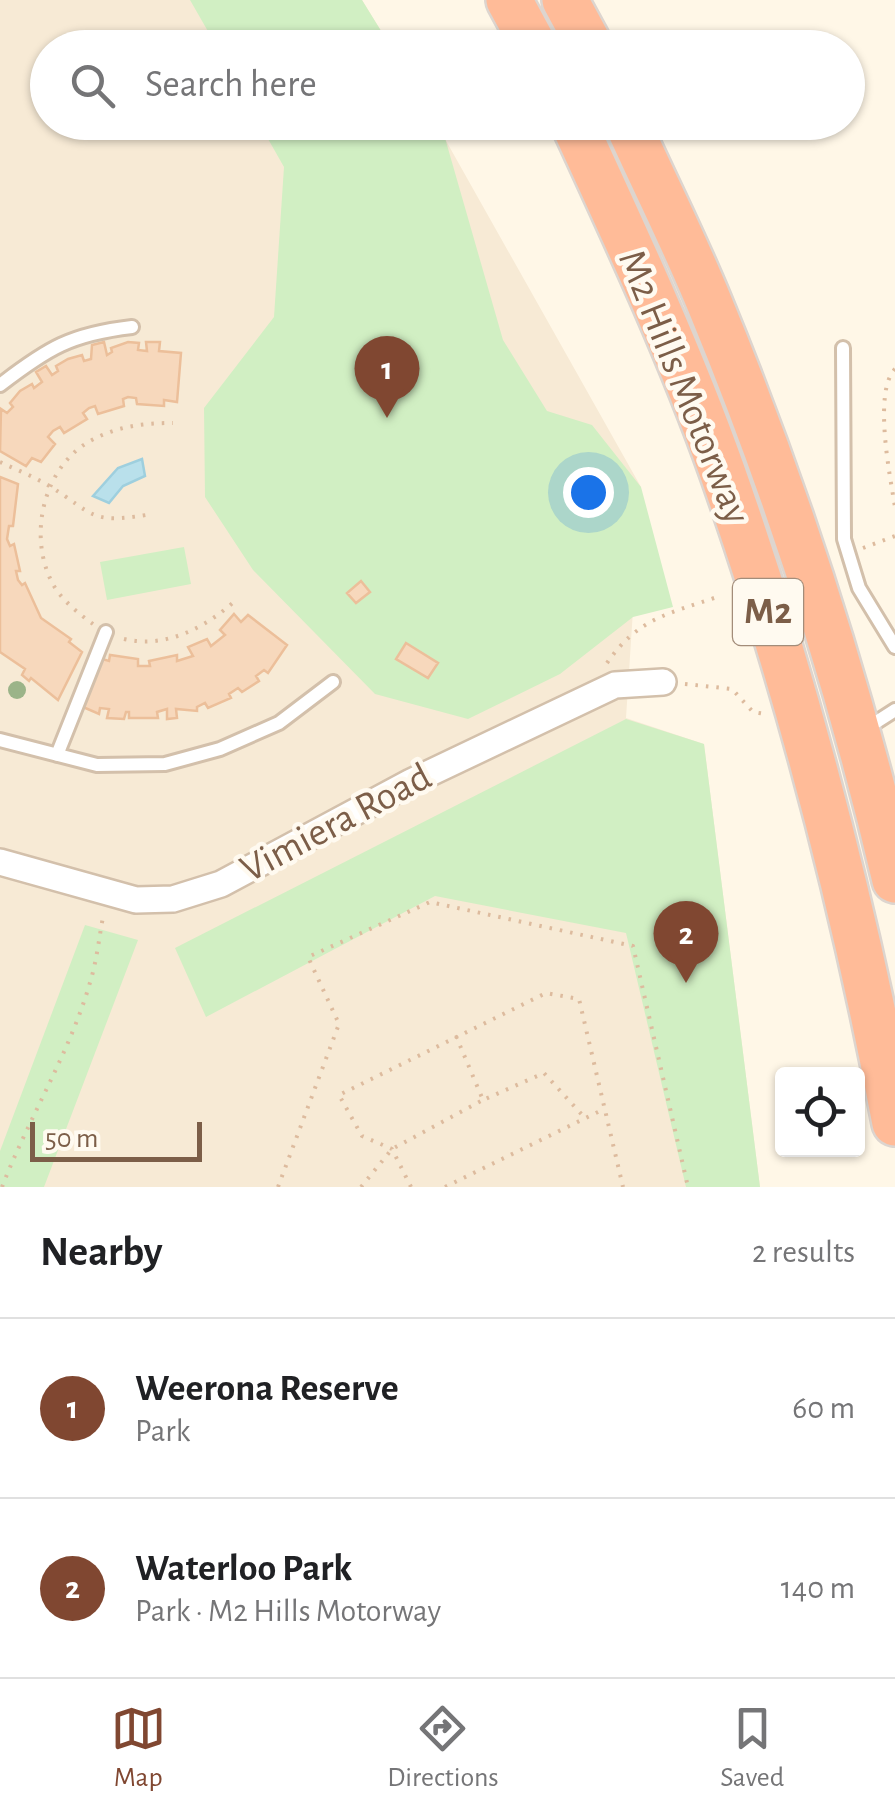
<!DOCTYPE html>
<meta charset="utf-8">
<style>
:root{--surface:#fff;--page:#f2f2f2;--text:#202124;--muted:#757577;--line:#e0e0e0;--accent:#804731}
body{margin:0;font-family:"Alegreya Sans",sans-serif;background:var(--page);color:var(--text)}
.controls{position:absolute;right:30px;bottom:30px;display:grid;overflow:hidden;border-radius:10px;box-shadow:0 2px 8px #0004}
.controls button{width:90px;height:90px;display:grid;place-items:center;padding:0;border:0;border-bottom:2px solid var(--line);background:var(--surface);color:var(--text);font:50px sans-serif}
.scale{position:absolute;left:30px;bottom:25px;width:172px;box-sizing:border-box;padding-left:10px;border:5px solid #7c5e48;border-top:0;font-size:28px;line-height:35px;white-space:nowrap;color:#7c5e48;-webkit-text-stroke:8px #fffaf0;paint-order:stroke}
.you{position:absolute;left:588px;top:492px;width:35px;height:35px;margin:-25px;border:8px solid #fff;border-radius:50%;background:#1a73e8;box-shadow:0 0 0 15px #1a73e833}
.badge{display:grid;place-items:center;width:65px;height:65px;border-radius:50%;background:var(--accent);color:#fff;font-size:32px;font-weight:700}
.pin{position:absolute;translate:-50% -82px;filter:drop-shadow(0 2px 5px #0008)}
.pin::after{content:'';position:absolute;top:52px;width:35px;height:30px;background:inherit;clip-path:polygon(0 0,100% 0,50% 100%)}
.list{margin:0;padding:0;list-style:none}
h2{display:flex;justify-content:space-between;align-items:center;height:130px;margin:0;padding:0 40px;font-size:42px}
h2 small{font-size:32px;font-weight:400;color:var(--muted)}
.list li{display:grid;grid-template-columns:65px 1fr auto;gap:30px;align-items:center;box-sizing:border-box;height:180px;padding:0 40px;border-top:2px solid var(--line)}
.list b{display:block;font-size:38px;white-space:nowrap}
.list p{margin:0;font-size:32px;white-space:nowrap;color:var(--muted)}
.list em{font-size:32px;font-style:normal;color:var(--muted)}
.icon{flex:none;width:55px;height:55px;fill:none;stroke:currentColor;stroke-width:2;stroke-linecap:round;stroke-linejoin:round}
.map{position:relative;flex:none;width:895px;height:1187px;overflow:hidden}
.search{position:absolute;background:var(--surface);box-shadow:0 2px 8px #0004;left:30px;right:30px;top:30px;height:110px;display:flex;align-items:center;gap:25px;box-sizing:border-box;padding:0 35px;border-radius:55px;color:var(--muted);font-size:38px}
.sheet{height:490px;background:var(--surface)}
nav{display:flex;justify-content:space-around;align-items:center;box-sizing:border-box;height:140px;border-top:2px solid var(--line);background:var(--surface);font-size:28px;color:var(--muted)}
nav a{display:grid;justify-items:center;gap:5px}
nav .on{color:var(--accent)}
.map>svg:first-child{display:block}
</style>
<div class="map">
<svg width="895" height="1187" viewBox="0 0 895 1187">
<rect width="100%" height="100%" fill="#fff7e7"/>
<!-- residential -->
<path fill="#f7ead5" d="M 0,0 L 362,0 L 391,47 L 48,48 L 48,122 L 436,123 L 641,487 L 626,718 L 704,744 L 760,1187 L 0,1187 Z"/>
<!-- green -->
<path fill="#d1efc3" d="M 190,0 L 362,0 L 391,47 L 217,47 Z
M 259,123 L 436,123 L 445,138 L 503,340 L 547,411 L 592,425 L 641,487 L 673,607 L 633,617 L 560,674 L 468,719 L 375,694 L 253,570 L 205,497 L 204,408 L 274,317 L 284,167 Z
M 184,547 L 191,584 L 107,600 L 100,562 Z
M 626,719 L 704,744 L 760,1187 L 686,1187 L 626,933 L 435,896 L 206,1017 L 175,948 Z
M 85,925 L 138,940 L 44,1187 L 0,1187 L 0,1151 Z"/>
<!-- water -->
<path fill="#b9e0eb" stroke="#9ecfde" stroke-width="2.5" d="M 142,459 L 145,476 L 123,486 L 109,503 L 93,496 L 118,468 Z"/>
<!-- building -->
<path fill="#f7d8bc" stroke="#ecbf9a" stroke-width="2.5" d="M 104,342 L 107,355 L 112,352 L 111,348 L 128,342 L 139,343 L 138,350 L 147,351 L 146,342 L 160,342 L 159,351 L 181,353 L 177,402 L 164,400 L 164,406 L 137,404 L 136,398 L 128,397 L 123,399 L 124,406 L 98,414 L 95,406 L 89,408 L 83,413 L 87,419 L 64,433 L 60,427 L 53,431 L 48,437 L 55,444 L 41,462 L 32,458 L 26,466 L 0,451 L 1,409 L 7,413 L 13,407 L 10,403 L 20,391 L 32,384 L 34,388 L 42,382 L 36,372 L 46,366 L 52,375 L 58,371 L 56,366 L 68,359 L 82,355 L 84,361 L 91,359 L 92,345 Z
M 0,477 L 18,484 L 13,526 L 9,526 L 7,539 L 10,546 L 14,544 L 20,571 L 16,571 L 18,580 L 22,585 L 25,583 L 41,618 L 71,639 L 69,642 L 82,652 L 58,700 L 31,678 L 29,681 L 22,675 L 25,669 L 0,652 Z
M 361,581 L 370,592 L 356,603 L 347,593 Z
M 234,614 L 241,622 L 248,615 L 287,645 L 268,673 L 264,670 L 256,676 L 259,681 L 242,692 L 238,688 L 229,694 L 231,698 L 208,708 L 205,703 L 197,707 L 197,711 L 176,709 L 177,718 L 167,719 L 167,709 L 157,712 L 158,718 L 129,718 L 129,712 L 126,712 L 124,719 L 107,718 L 109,709 L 100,708 L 99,714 L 83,707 L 99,658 L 109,661 L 110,655 L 138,659 L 138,666 L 150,666 L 149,661 L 177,655 L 177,661 L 193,656 L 188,647 L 207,639 L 211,646 L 225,635 L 220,630 Z
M 406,643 L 438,663 L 428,678 L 396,659 Z"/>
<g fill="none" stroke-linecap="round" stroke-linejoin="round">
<defs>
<path id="service" d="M 843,348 L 844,539 L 859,588 L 895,647
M 0,385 C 48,348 71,334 132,327
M 864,730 L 895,710
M 0,740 L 97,765 L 165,764 L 220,749 L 279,723 L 333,682
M 57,755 L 106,632"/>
<path id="minor" d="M 0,862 L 136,900 L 173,899 L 221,884 L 411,782 L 615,685 L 663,682"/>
<path id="motorway" d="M 509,0 L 535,48
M 565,0 L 591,48
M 573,122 C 626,237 680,353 722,471 C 797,684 853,901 895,1123
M 627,122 C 654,182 684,241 709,302 C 786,488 849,684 895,880"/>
</defs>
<!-- service casing -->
<use href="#service" stroke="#d3c0ab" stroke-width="18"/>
<!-- minor casing -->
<use href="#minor" stroke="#d3c0ab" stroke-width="30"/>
<!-- motorway casing -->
<use href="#motorway" stroke="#ddd5cf" stroke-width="50"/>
<!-- path -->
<path stroke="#ddbb9e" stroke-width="4" stroke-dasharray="2.5 8" stroke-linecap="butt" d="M 895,369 C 873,392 890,476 895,507
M 0,462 C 17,470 35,477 51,487 C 94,514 90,524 146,515
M 863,548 L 895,536
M 93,624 C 79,614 63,601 54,586 C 27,539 42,468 90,441 C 117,426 144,423 173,423
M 124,639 C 166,649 207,627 237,599
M 607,663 C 638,618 668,614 717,597
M 685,684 L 732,689 L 753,712 L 765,714
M 456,1036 L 483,1100 L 544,1073 L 585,1118
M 2,1187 C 29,1117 71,1051 91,979 C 97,959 99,938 103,917
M 278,1187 L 339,1024 L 308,957 L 430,902 L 633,946 L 688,1187
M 361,1187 L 392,1149 L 481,1101
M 411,1187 L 392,1149 L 362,1136 L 339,1095 L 546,993 L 579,999 L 623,1187
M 445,1187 L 602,1110"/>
<!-- service -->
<use href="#service" stroke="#fff" stroke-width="12"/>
<!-- minor -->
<use href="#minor" stroke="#fff" stroke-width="25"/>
<!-- motorway -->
<use href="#motorway" stroke="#ffbb98" stroke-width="45"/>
</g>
<!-- trees -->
<circle fill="#9bb489" cx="17" cy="690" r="9"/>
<g text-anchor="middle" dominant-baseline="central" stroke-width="9" stroke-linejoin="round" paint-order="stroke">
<!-- shield labels -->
<rect fill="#fffaf0" stroke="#a38d7a" stroke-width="2.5" x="733" y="579" width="70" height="66" rx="8"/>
<g font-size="38" font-weight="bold" fill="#7c5e48">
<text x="768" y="612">M2</text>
</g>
<!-- street labels -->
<g font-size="40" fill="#7c5e48" stroke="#fffaf0">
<text transform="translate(684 387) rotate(68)">M2 Hills Motorway</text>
<text transform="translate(336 823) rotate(-28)">Vimiera Road</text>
</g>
</g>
</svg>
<div class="controls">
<button><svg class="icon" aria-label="locate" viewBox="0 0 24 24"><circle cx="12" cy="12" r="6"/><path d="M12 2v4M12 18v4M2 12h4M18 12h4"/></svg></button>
</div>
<div class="scale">50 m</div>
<div class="you"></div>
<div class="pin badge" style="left:387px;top:418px">1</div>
<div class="pin badge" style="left:686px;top:983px">2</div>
<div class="search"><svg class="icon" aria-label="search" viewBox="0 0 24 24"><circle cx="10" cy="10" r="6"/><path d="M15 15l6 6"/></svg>Search here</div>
</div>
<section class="sheet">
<h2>Nearby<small>2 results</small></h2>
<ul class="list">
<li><span class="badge">1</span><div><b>Weerona Reserve</b><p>Park</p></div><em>60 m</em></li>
<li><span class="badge">2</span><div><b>Waterloo Park</b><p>Park · M2 Hills Motorway</p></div><em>140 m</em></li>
</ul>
</section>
<nav>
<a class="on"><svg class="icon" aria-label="map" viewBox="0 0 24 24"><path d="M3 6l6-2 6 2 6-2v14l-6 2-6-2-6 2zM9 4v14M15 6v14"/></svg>Map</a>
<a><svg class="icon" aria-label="directions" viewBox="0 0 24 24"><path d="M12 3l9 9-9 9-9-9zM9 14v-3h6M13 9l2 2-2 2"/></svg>Directions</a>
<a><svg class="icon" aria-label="saved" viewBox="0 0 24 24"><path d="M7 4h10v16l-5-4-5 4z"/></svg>Saved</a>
</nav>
